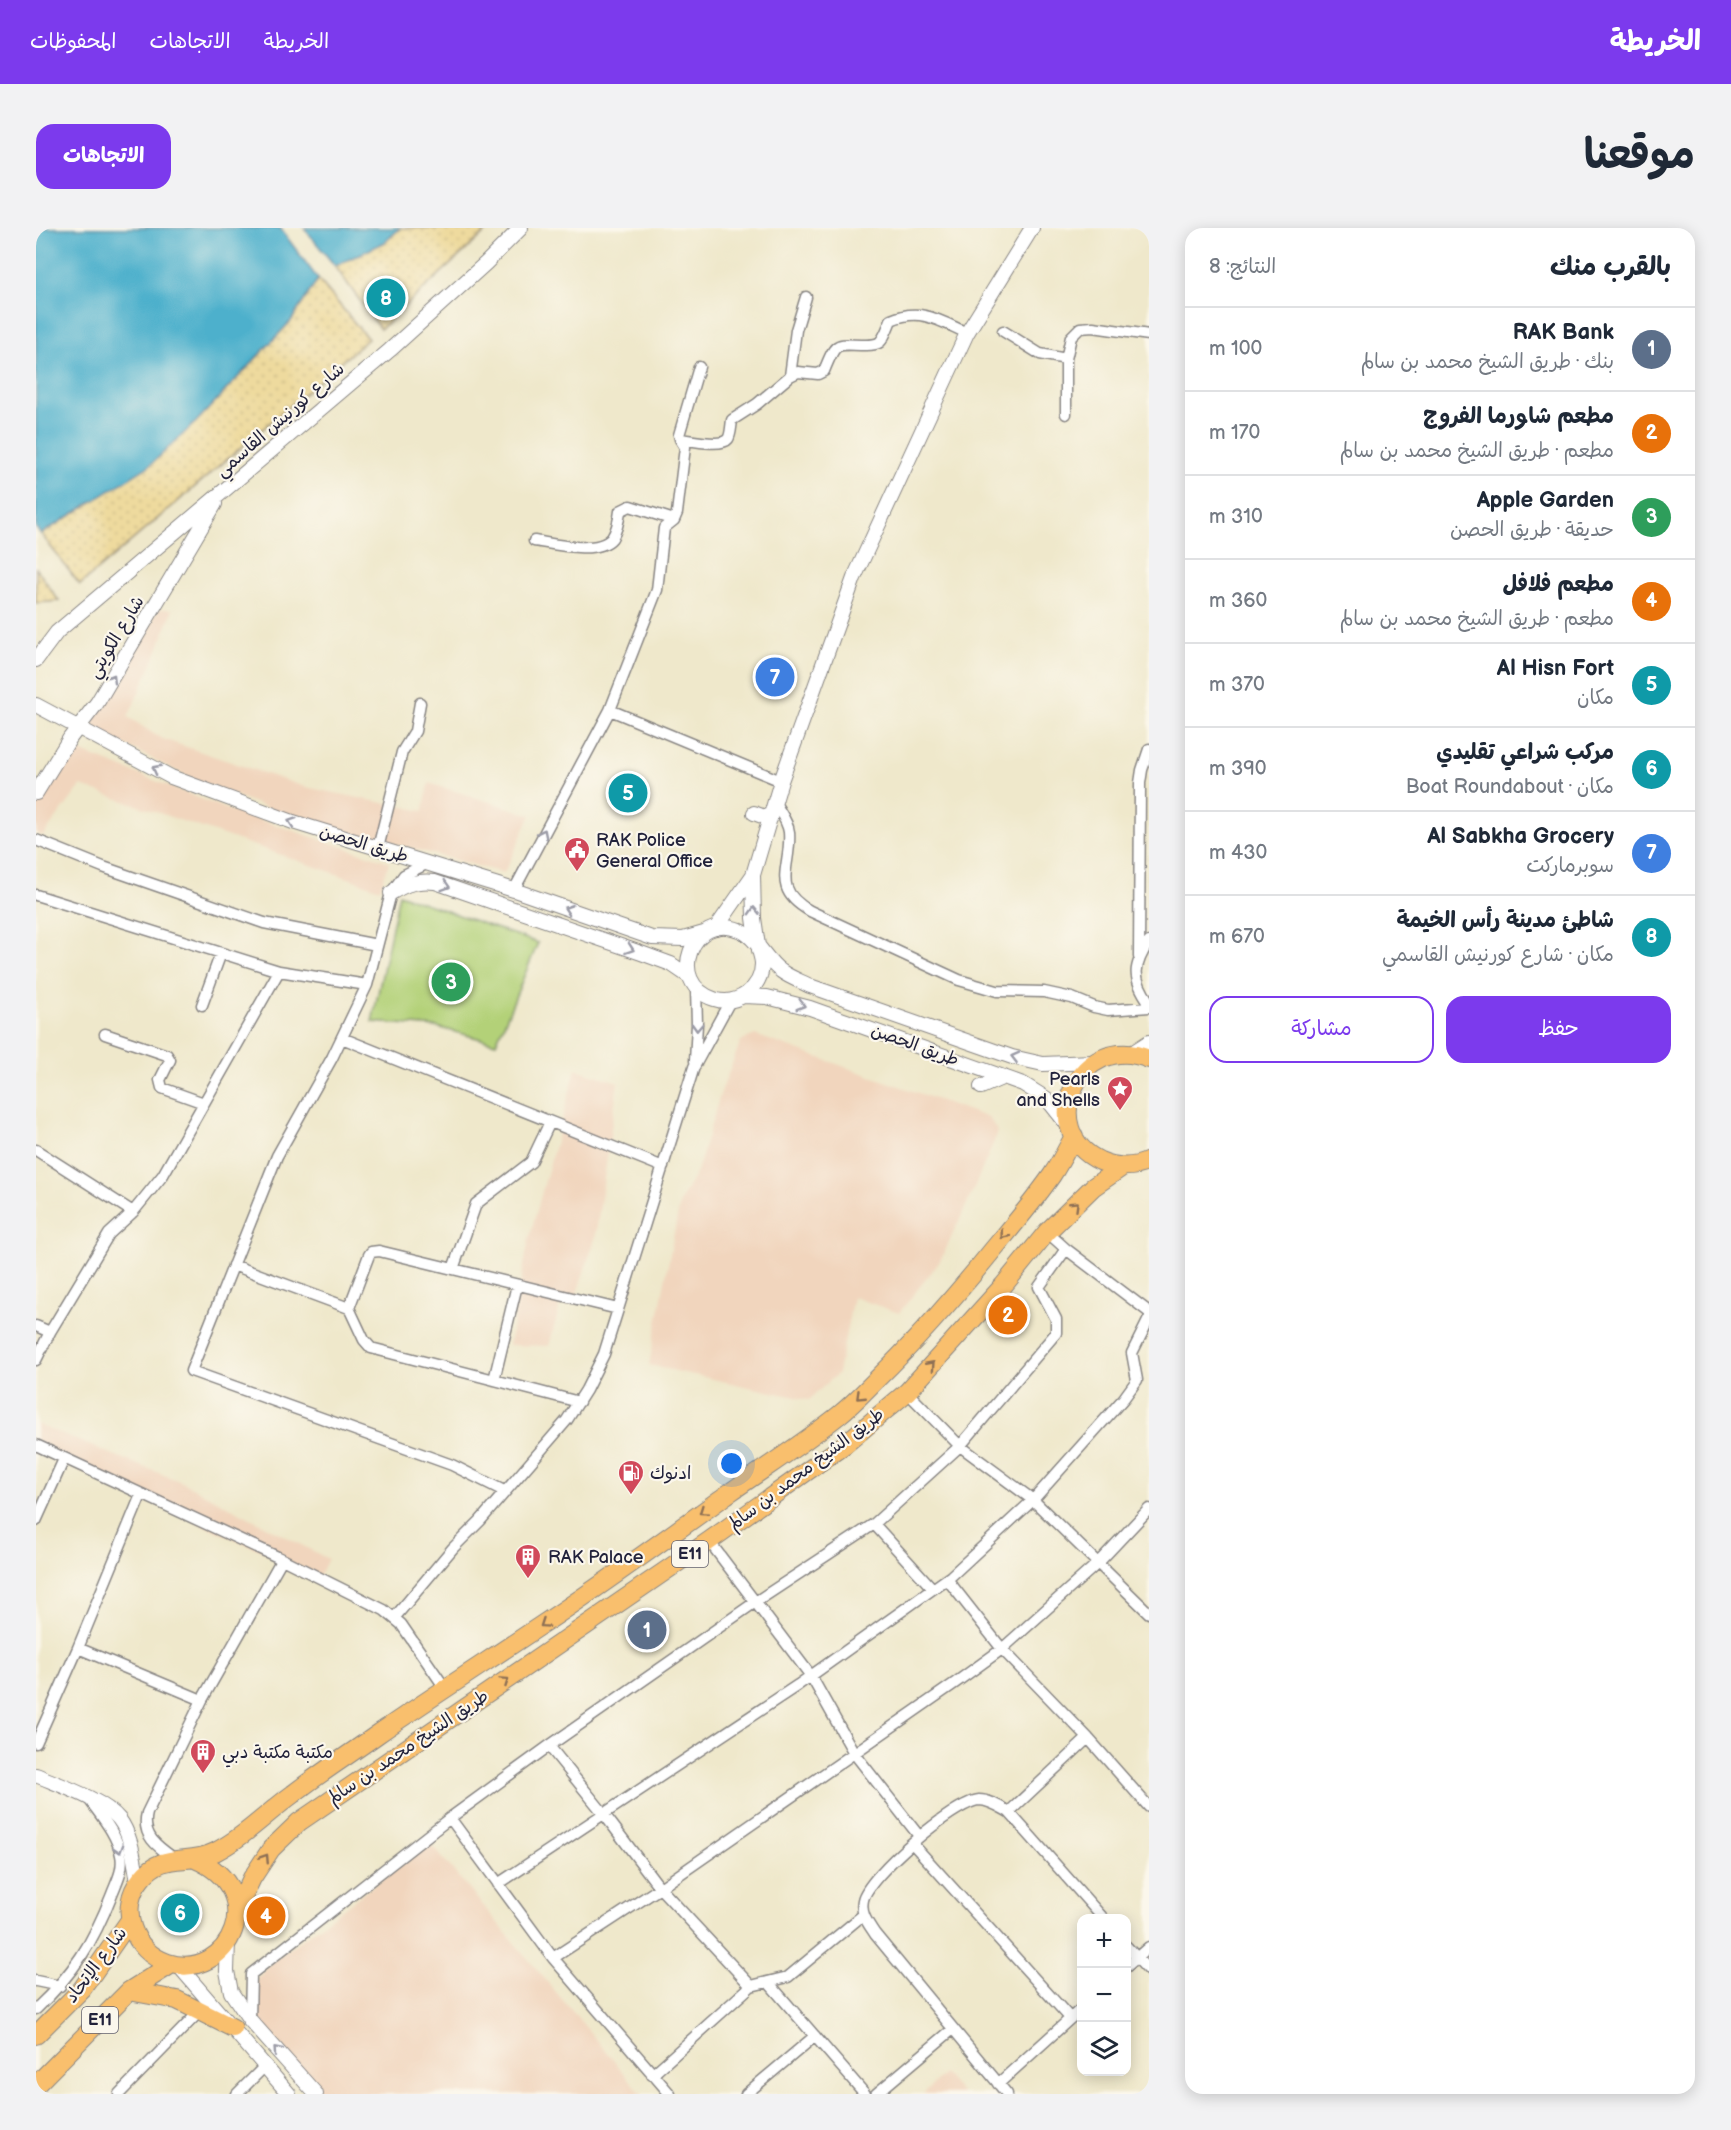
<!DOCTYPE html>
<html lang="ar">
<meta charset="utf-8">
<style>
:root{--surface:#fff;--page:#f2f2f3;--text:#1f2937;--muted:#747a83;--line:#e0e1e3;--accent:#7c3aed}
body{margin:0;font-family:"Balsamiq Sans","Playpen Sans Arabic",sans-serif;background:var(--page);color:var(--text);direction:rtl}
.controls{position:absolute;right:18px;bottom:18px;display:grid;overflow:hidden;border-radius:12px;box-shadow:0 3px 15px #0003}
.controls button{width:54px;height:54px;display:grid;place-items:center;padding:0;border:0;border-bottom:2px solid var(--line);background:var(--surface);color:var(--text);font:30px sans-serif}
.you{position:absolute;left:696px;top:1236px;width:21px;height:21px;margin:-15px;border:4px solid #fff;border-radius:50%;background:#1a73e8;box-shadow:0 0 0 9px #1a73e833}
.badge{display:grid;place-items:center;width:39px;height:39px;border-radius:50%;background:var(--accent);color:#fff;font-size:20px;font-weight:700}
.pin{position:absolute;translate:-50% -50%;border:3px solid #fff;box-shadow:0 2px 6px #0006}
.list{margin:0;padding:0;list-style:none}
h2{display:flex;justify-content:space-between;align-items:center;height:78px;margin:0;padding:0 24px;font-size:26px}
h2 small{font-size:20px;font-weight:400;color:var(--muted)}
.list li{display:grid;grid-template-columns:39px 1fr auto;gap:18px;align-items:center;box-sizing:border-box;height:84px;padding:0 24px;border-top:2px solid var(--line)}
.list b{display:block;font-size:22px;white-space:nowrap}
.list p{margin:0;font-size:20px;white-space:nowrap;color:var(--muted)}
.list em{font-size:20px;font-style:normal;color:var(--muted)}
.actions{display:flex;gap:12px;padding:18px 24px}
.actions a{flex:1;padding:14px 0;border:2px solid var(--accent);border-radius:18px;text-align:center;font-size:21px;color:var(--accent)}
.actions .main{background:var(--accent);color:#fff}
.icon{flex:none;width:33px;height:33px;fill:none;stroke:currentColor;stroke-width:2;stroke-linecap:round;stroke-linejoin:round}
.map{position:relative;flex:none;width:1113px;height:1866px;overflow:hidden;direction:ltr;border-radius:18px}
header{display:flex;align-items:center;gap:36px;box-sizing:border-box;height:84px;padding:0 30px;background:var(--accent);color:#fff}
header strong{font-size:28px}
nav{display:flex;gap:33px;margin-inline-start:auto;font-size:21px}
.intro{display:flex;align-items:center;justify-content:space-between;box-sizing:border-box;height:144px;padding:0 36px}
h1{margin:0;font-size:42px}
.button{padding:15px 27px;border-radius:18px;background:var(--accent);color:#fff;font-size:21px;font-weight:700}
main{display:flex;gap:36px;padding:0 36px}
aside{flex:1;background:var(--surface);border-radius:18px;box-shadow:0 3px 15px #0003}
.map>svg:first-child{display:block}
</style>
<header>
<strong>الخريطة</strong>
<nav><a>الخريطة</a><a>الاتجاهات</a><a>المحفوظات</a></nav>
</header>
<div class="intro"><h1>موقعنا</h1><a class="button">الاتجاهات</a></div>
<main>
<aside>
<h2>بالقرب منك<small>النتائج: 8</small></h2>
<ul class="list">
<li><span class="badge" style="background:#5c6f8a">1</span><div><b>RAK Bank</b><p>بنك · طريق الشيخ محمد بن سالم</p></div><em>100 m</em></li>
<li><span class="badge" style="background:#e8710a">2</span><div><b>مطعم شاورما الفروج</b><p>مطعم · طريق الشيخ محمد بن سالم</p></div><em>170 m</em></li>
<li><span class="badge" style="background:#2e9e5b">3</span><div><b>Apple Garden</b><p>حديقة · طريق الحصن</p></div><em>310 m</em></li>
<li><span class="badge" style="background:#e8710a">4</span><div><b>مطعم فلافل</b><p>مطعم · طريق الشيخ محمد بن سالم</p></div><em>360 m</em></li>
<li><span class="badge" style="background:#0f9aa8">5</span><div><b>Al Hisn Fort</b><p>مكان</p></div><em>370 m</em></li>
<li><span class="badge" style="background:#0f9aa8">6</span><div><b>مركب شراعي تقليدي</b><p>مكان · Boat Roundabout</p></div><em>390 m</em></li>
<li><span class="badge" style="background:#3f7fe0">7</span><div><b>Al Sabkha Grocery</b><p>سوبرماركت</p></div><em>430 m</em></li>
<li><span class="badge" style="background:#0f9aa8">8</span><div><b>شاطئ مدينة رأس الخيمة</b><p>مكان · شارع كورنيش القاسمي</p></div><em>670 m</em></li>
</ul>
<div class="actions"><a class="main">حفظ</a><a>مشاركة</a></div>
</aside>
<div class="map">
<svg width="1113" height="1866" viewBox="0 0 1113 1866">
<defs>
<pattern id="sand-dots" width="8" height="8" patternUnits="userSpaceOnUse" patternTransform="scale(1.5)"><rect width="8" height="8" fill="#eeda9e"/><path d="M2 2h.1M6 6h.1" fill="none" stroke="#ccbb89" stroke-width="1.8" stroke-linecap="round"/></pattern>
</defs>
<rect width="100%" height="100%" fill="#fbf7ec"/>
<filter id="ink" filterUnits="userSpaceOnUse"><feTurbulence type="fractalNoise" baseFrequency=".0167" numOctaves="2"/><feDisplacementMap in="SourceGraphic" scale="12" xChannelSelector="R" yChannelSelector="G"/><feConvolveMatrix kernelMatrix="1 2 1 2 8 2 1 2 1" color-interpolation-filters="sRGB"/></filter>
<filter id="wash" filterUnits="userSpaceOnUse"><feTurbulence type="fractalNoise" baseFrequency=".008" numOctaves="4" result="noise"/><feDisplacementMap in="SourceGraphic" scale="24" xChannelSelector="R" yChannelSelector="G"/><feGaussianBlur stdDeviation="1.35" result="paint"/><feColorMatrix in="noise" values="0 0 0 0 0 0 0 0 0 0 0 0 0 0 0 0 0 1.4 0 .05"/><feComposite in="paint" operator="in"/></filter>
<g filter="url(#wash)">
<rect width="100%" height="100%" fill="#efe8cb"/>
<!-- built -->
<path fill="#f1d5bd" d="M 123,381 L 137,381 L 121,424 L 92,489 L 124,510 L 269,559 L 387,583 L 393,555 L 495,587 L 468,645 L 356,615 L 289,602 L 156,551 L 58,501 L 56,489 Z
M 31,518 L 193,582 L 353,634 L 344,661 L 45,558 L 7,608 L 0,605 L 0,571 Z
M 719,807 L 953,890 L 962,904 L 930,978 L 904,1033 L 863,1085 L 817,1069 L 802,1145 L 773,1172 L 613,1137 L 644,974 L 661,944 L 685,864 L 705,813 Z
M 540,841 L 582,854 L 559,1011 L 539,1071 L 525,1073 L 513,1118 L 473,1117 L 493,1011 Z
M 0,1196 L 148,1255 L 292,1331 L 283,1348 L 0,1223 Z
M 394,1615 L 606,1866 L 286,1866 L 219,1788 L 220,1753 L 233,1736 Z
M 908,1846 L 926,1866 L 887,1866 Z"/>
<!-- sand -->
<path fill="url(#sand-dots)" stroke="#887e6c" stroke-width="1.5" d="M 364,0 L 454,0 L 344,101 L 299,38 L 349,14 Z
M 282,51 L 332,111 L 44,357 L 5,306 L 52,277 L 160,194 L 255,93 Z
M 0,340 L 23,373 L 0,375 Z"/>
<!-- green -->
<path fill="#b3d178" stroke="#6a7a5a" stroke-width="1.5" d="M 363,666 L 502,715 L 460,815 L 401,799 L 336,794 Z"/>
<!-- water -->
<path fill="#4db0cc" stroke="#386984" stroke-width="1.5" d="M 0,0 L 244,0 L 282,51 L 255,93 L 160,194 L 113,238 L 5,306 L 0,300 Z
M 268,0 L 364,0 L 349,14 L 299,38 Z"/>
</g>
<g filter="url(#ink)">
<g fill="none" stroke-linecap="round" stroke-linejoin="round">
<defs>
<path id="minor" d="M 967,103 L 1004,126 L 1030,131 L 1035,109 L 1044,100 L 1057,99 L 1113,107
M 754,148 L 760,102 L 770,69
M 1030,186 L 1030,131
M 644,211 C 653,212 686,219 692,211 C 695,207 695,198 696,192 L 721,176 L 754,148 L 762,144 L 782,146 L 788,143 C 801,111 799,117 830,117 C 835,117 840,117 844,114 C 849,109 852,99 855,92 C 885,79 904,93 931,105
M 498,313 C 518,316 562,327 576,310 C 581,302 583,292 584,283 L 594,278 L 638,292
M 574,482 L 621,362 L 628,300 L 638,292 L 641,285 L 649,219 L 644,211 L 643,207 L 663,139
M 739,575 C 744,584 752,594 753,604 C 756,639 733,660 774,683 L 923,752 L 961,763 L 1008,764 L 1036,770 L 1058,779 L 1072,782 L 1113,779
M 0,612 L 67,639 L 228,695 L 341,717
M 342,620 L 366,524 L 379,503 L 384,475
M 392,635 L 368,647 L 355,665 L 331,757 L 296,830 L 241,928 L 155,1143 L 416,1237 L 468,1263
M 478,662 L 574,482 L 745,553
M 0,667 L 243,743
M 1113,714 C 1097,738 1096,750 1113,774
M 1103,729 L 1104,555 L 1106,542 L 1113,521
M 166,777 L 185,725
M 69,806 L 131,827 L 134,832 L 124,852 L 126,860 L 168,875
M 306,810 L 627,939
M 659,833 L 661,796 L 660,760
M 0,922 L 97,984
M 1011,1004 L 1030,1021 L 1113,1084
M 197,1037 L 313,1080 L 333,1027 L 335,1024 L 343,1023 L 582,1081
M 417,1041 L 440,976 L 495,934 L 514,894
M 313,1080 L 328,1112 L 335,1120 L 543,1174
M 0,1098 L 14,1104
M 0,1132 L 14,1104 L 73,1006 L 97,984 L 127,947 L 243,743 L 331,757
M 458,1152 L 481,1057
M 871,1164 L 924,1218 L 997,1272 L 1113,1385
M 0,1217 L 246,1331 L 348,1382 L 365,1396 L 409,1460
M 105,1267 L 42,1420 L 166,1472
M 0,1293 L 28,1231
M 838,1296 L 897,1361
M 673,1313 L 775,1448 L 818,1525 L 883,1608
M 911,1351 L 966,1421 L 1052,1510 L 1113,1579
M 359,1389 L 417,1320 L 444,1293 L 531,1192 L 550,1162 L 568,1126 L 658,839 L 694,773
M 0,1515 L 42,1420
M 513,1518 L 568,1586 L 624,1660 L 715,1758
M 973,1584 L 1052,1510
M 414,1590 L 517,1730 L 634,1866
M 876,1615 L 1034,1790
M 139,1631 C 122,1619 105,1608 111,1585 L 166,1472 L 246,1331
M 462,1656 L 762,1457 L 915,1348 L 997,1272 L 1088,1170 L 1101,1152 L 1096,1125 L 1113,1091
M 1090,1718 L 1113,1743
M 517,1730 L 624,1660 L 919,1455 L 966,1421 L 1062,1335 L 1113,1281
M 1090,1739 L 1113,1719
M 0,1753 L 24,1758
M 732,1754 L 829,1866
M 0,1781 C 38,1745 57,1715 76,1666 C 81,1653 88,1641 85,1627 C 81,1606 65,1588 53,1571
M 214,1792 L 215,1746 L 224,1739 L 414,1590 L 513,1518 L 718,1375 L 838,1296 L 924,1218 L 1020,1105 L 1020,1091 L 1003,1059 L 1030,1021
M 616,1847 L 715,1758 L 752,1749 L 827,1687
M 962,1856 L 1046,1780
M 83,1866 L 165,1782
M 201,1866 L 228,1839
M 710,1866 L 779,1808
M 840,1866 L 917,1801
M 971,1866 L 839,1706 C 832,1695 824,1686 827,1672 C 832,1648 918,1574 943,1572 C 954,1572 964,1579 973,1584 L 1067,1690"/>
<path id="tertiary" d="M 0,432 L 21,404 L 354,122 L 450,35 L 485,0
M 0,477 L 135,549 L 257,594 L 478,662 L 616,710 L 647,711 L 668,705
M 0,565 L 34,510 L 61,475 L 179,276
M 718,585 L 734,591
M 355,665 C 370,656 381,652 399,654 L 605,725 L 635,736 L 654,749
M 680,700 L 717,647
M 722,718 L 718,690 L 717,647 L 745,553 L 818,350 L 931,105 L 996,0
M 723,722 C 724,726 726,731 726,736 C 726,760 701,779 678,771 C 629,755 656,683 703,702 C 720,708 729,732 745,743 C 753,749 764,753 774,758 L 976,829 L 1007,836 L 1057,834
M 707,768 L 731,769 L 774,780 L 987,856 L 1011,871 L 1034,900
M 1096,825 L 1113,814
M 945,859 L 968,849
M 0,1547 C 23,1557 68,1572 83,1591 C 96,1608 98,1633 102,1653
M 192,1713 L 191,1743 L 195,1764 L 214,1792 L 280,1866
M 142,1737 L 253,1866"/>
<path id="primary" d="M 1113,831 C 1043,802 998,902 1064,933 C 1080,940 1098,940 1113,933
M 159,1631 C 235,1663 194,1754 132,1735 C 97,1724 81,1680 105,1651 C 128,1622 151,1638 179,1624 C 208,1609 231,1585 257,1566 C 284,1545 314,1526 342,1506 C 396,1469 450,1434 504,1398 C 568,1356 631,1310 693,1265 C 730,1239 768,1215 803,1187 C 817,1176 829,1163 841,1151 C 880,1113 916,1072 951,1029 C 973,1002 996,976 1016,947 C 1024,935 1031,921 1038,908
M 201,1682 L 216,1650 L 235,1621 L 263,1594 L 673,1313 L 808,1217 L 871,1164 L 967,1058 L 1011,1004 L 1057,959 L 1086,939
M 93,1763 L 141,1772 L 197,1800
M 0,1807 L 46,1761 L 94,1692
M 0,1857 L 93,1763 L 136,1736"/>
</defs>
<!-- minor casing -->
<use href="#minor" stroke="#888583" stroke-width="13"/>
<!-- tertiary casing -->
<use href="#tertiary" stroke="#888583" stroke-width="16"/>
<!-- primary casing -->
<use href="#primary" stroke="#888583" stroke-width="20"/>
<!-- minor -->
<use href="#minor" stroke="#fff" stroke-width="10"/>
<!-- tertiary -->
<use href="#tertiary" stroke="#fff" stroke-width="14"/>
<!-- primary -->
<use href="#primary" stroke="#f9bf6d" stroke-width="18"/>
</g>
<!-- one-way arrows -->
<defs><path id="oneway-chevron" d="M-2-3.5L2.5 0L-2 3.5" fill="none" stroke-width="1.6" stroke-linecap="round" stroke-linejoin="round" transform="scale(1.5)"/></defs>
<g stroke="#9c9ca7">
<use href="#oneway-chevron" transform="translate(76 450) rotate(-59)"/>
<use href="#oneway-chevron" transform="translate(120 541) rotate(-152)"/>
<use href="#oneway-chevron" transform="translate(256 594) rotate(-161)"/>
<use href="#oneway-chevron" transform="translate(507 605) rotate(-63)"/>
<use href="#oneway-chevron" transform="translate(410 658) rotate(17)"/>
<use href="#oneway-chevron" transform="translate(532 681) rotate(-161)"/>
<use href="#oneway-chevron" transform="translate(718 683) rotate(-92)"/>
<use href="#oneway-chevron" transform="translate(594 721) rotate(19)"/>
<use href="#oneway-chevron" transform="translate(765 777) rotate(16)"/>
<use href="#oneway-chevron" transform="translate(661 799) rotate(92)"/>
<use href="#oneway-chevron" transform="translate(979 829) rotate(-166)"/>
<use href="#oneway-chevron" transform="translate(83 1621) rotate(73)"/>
<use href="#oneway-chevron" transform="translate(241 1822) rotate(-131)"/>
</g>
<g stroke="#8e7054">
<use href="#oneway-chevron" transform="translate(1039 977) rotate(-44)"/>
<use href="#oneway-chevron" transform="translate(968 1007) rotate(129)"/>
<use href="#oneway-chevron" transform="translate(895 1137) rotate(-48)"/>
<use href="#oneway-chevron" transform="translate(824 1168) rotate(136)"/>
<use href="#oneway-chevron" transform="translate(667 1283) rotate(145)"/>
<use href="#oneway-chevron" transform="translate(508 1396) rotate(146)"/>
<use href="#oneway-chevron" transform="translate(469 1453) rotate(-34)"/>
<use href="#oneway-chevron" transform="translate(229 1630) rotate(-57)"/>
</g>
</g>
<!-- icons -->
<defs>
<symbol id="civic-pin" viewBox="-11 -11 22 30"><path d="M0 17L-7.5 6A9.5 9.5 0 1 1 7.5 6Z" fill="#d1495b" stroke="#fbf7ec"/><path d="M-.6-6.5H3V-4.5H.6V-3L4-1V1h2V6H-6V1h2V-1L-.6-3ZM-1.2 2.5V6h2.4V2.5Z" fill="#fff"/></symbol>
<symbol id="sight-pin" viewBox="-11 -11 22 30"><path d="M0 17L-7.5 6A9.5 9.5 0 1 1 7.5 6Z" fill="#d1495b" stroke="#fbf7ec"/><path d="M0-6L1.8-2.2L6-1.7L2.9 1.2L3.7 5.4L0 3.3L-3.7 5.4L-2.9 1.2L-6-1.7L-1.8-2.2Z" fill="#fff"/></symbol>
<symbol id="fuel-pin" viewBox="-11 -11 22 30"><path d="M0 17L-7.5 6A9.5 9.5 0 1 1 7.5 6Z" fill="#d1495b" stroke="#fbf7ec"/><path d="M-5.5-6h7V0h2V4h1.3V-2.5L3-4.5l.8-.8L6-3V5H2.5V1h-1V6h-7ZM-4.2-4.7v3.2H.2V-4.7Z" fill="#fff"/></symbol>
<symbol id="building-pin" viewBox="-11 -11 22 30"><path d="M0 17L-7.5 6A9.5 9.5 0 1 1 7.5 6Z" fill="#d1495b" stroke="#fbf7ec"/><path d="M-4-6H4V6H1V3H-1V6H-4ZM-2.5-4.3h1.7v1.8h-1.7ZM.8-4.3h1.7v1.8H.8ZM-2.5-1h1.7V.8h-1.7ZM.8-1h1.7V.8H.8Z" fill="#fff"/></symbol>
</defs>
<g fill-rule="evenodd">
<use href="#civic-pin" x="526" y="607" width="30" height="40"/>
<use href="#sight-pin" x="1069" y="846" width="30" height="40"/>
<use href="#fuel-pin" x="580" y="1230" width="30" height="40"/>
<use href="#building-pin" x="477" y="1314" width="30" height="40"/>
<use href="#building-pin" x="152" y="1509" width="30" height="40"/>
</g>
<g text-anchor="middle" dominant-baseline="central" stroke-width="4.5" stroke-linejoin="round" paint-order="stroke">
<!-- shield labels -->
<g fill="#fbf7ec" stroke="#636270" stroke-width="1.5">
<rect x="636" y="1313" width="36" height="26" rx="4.5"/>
<rect x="46" y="1779" width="36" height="26" rx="4.5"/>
</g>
<g font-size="16" font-weight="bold" fill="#22223b">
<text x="654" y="1326">E11</text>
<text x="64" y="1792">E11</text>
</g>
<!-- street labels -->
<g font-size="18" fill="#22223b" stroke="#fbf7ec">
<text transform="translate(244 192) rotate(-41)">شارع كورنيش القاسمي</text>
<text transform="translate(80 409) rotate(-59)">شارع الكويتي</text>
<text transform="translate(328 616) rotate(17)">طريق الحصن</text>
<text transform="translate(879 817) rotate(20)">طريق الحصن</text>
<text transform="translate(770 1241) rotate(-37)">طريق الشيخ محمد بن سالم</text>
<text transform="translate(372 1519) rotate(-34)">طريق الشيخ محمد بن سالم</text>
<text transform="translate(60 1737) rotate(-53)">شارع الإتحاد</text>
</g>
<!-- poi labels -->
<g font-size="18" fill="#22223b" stroke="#fbf7ec" text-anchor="start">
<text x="560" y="612">RAK Police<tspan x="560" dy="21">General Office</tspan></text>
<text x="1064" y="851" text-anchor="end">Pearls<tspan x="1064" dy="21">and Shells</tspan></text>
<text x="614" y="1245">ادنوك</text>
<text x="512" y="1329">RAK Palace</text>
<text x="186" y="1524">مكتبة مكتبة دبي</text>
</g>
</g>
</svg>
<div class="controls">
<button>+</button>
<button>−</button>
<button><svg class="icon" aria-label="layers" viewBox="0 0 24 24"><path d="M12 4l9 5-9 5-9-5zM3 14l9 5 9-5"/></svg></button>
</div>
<div class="you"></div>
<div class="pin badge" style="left:611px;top:1402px;background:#5c6f8a">1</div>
<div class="pin badge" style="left:972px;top:1087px;background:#e8710a">2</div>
<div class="pin badge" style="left:415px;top:754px;background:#2e9e5b">3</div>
<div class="pin badge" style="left:230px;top:1688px;background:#e8710a">4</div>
<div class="pin badge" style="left:592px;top:565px;background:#0f9aa8">5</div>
<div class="pin badge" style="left:144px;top:1685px;background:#0f9aa8">6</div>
<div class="pin badge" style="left:739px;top:449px;background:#3f7fe0">7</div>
<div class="pin badge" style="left:350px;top:70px;background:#0f9aa8">8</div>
</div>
</main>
